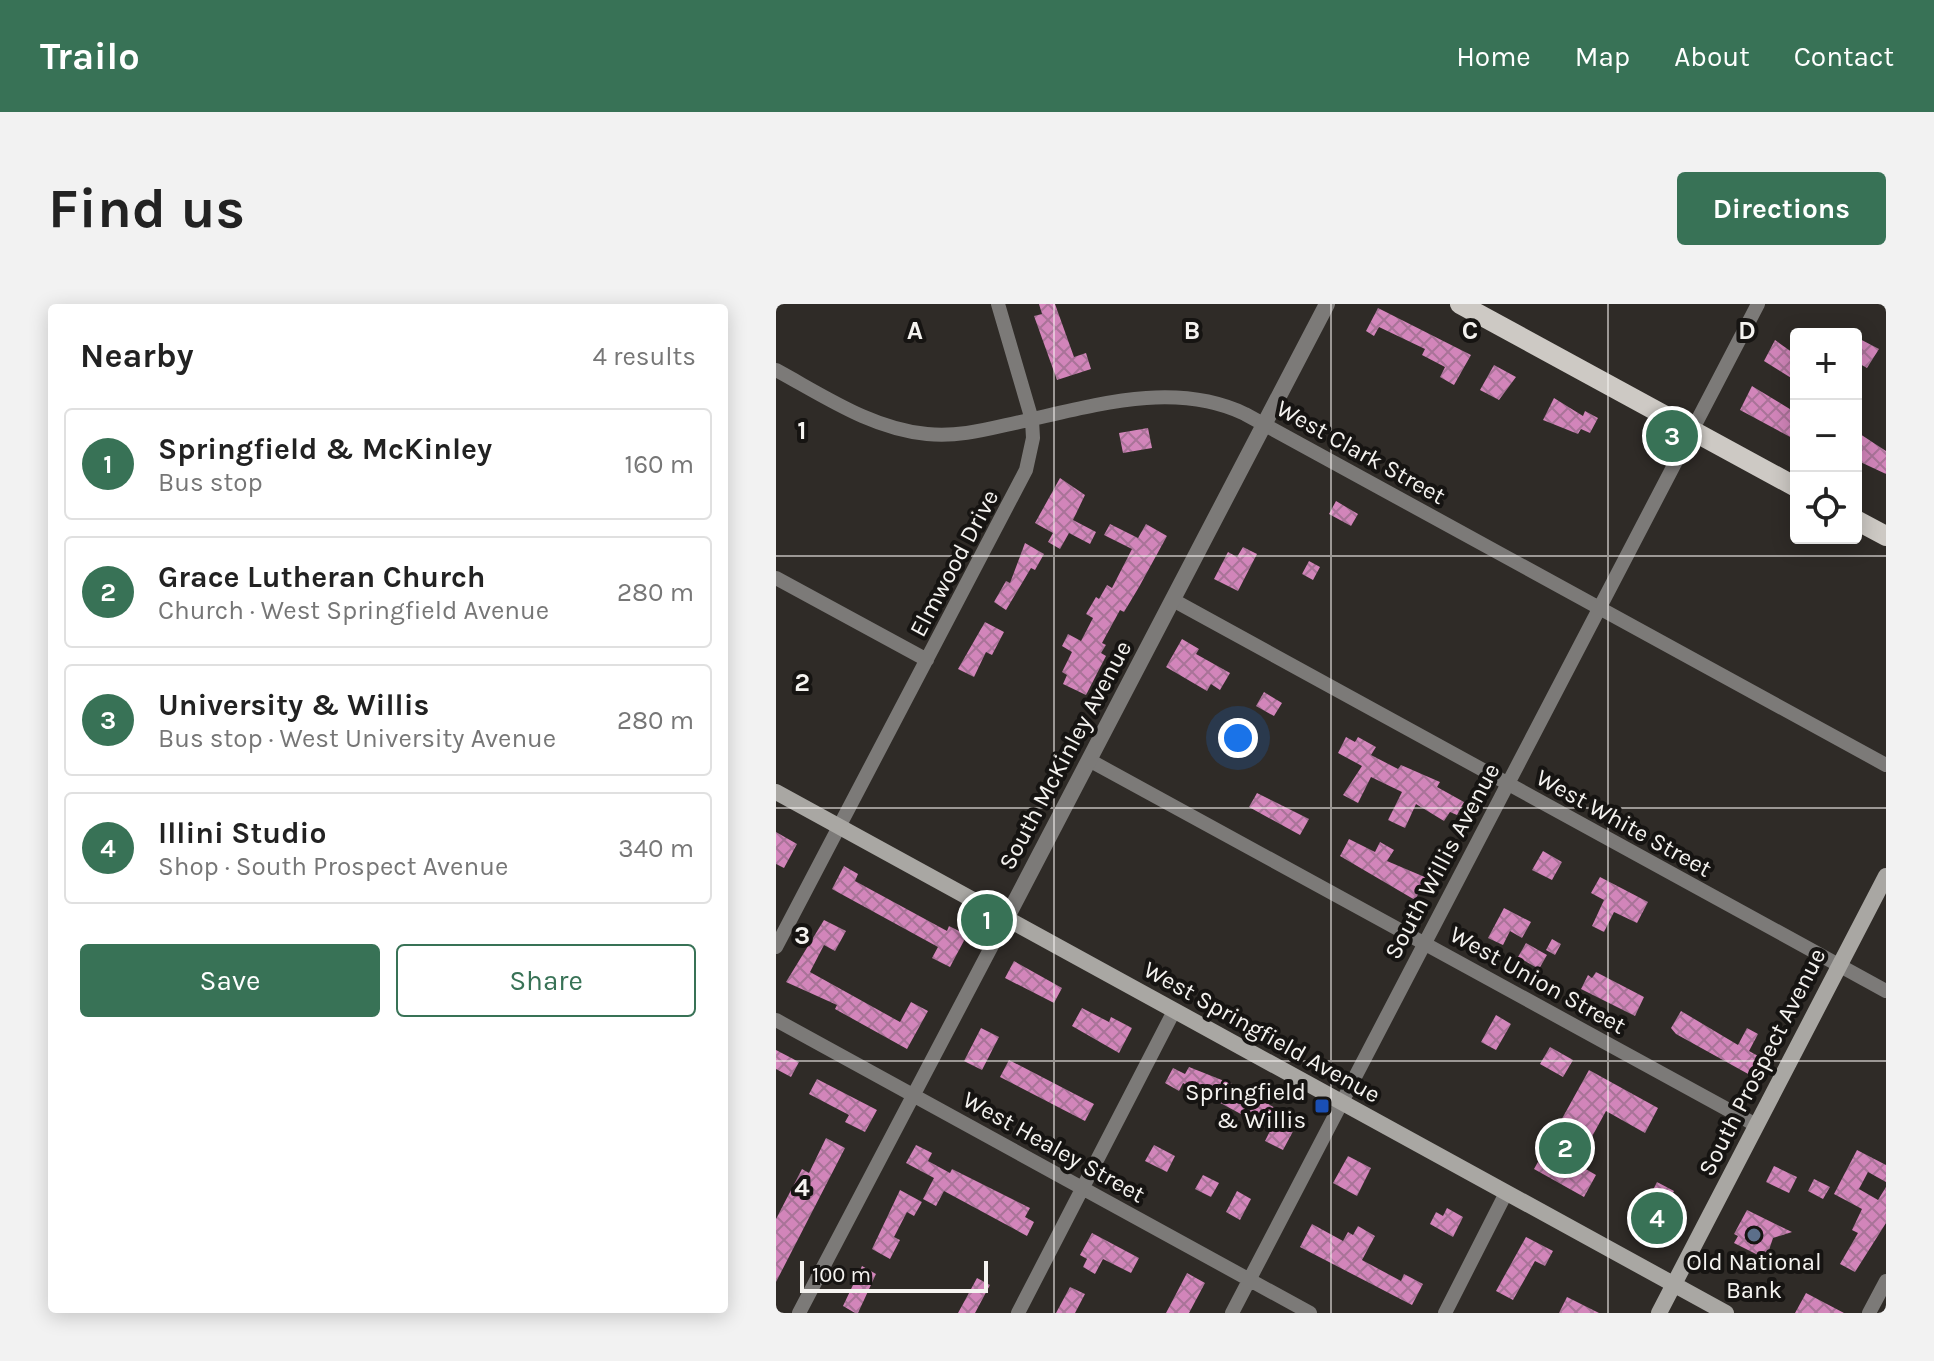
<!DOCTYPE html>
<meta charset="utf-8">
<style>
:root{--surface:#fff;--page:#f2f2f2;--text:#222;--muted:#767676;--line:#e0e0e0;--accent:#387256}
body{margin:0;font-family:Karla,sans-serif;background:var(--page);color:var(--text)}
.controls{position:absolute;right:24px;top:24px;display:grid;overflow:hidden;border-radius:8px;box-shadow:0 4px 20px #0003}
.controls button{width:72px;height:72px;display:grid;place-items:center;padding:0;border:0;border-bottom:2px solid var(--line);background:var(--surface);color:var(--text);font:40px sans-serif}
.scale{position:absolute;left:24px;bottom:20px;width:188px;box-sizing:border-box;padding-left:8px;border:4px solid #f5f3f0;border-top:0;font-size:22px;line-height:28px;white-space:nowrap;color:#f5f3f0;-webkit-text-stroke:6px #161412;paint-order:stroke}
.you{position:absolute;left:462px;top:434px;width:28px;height:28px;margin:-20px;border:6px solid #fff;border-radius:50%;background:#1a73e8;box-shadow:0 0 0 12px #1a73e833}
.badge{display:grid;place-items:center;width:52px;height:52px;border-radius:50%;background:var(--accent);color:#fff;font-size:26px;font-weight:700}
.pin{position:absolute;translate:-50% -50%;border:4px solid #fff;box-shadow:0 2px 8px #0006}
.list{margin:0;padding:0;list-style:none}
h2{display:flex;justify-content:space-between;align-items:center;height:104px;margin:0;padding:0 32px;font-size:34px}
h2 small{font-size:26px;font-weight:400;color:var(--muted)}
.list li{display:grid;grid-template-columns:52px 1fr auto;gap:24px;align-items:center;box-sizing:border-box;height:112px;margin:0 16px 16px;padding:0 16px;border:2px solid var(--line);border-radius:8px}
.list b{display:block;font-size:30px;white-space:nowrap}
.list p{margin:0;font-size:26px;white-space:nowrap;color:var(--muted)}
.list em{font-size:26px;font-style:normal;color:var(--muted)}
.actions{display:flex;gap:16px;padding:24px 32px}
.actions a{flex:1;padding:18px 0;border:2px solid var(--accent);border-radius:8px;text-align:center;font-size:28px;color:var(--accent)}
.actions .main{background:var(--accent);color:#fff}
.icon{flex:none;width:44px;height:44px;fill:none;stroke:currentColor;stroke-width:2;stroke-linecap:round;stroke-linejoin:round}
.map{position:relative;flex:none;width:1110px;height:1009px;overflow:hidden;border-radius:8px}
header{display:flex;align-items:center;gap:48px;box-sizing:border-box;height:112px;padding:0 40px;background:var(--accent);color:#fff}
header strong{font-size:38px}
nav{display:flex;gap:44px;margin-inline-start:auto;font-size:28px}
.intro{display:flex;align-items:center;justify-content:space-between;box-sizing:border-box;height:192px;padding:0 48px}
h1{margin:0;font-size:56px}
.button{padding:20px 36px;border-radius:8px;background:var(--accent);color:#fff;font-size:28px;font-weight:700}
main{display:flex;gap:48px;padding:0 48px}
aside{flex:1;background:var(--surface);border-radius:8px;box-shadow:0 4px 20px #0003}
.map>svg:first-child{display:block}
</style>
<header>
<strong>Trailo</strong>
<nav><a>Home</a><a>Map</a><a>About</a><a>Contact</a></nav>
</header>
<div class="intro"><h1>Find us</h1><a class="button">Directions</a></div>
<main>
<aside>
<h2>Nearby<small>4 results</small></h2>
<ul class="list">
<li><span class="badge">1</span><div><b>Springfield &amp; McKinley</b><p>Bus stop</p></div><em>160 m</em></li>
<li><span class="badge">2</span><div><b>Grace Lutheran Church</b><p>Church · West Springfield Avenue</p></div><em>280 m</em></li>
<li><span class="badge">3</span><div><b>University &amp; Willis</b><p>Bus stop · West University Avenue</p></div><em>280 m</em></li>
<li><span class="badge">4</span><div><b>Illini Studio</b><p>Shop · South Prospect Avenue</p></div><em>340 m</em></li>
</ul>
<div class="actions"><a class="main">Save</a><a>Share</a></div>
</aside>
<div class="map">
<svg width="1110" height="1009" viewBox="0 0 1110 1009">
<defs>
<pattern id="building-cross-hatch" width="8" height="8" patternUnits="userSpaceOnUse" patternTransform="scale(2)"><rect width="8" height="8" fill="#d285ba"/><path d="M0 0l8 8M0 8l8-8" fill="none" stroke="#a97398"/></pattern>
</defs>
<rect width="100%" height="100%" fill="#2f2b27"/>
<!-- building -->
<path fill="url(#building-cross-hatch)" d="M 263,0 L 279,0 L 298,53 L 310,49 L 315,65 L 281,76 L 258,12 L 266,10 Z
M 602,4 L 695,51 L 678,81 L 664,73 L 669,63 L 646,51 L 649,45 L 603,23 L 598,32 L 590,27 Z
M 1080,33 L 1103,45 L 1091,64 L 1080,58 Z
M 999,36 L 1020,51 L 1020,77 L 988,57 Z
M 718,61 L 740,73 L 723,96 L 704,86 Z
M 976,82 L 1017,107 L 1020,125 L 1016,134 L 964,106 Z
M 778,94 L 807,112 L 809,107 L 822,114 L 814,129 L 805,125 L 802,130 L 767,116 Z
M 372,124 L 376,144 L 347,149 L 343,129 Z
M 1084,130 L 1110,147 L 1110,170 L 1080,156 Z
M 284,174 L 309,191 L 297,216 L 320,228 L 314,240 L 293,229 L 284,245 L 272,238 L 277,229 L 259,219 Z
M 560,197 L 582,210 L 575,222 L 553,210 Z
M 334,220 L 362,234 L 370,220 L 391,232 L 363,283 L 348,308 L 344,306 L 326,339 L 330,341 L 325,349 L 330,352 L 310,391 L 287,380 L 291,371 L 286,368 L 296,348 L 286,342 L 292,330 L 305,337 L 317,314 L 310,310 L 320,293 L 323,295 L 331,281 L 336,284 L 356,245 L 328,231 Z
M 249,239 L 268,250 L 259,266 L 255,264 L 230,306 L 218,298 L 230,277 L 234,279 Z
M 467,243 L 481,250 L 462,287 L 438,275 L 452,248 L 461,253 Z
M 533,257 L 544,263 L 537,276 L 526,270 Z
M 209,318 L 228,328 L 216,351 L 210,348 L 198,373 L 182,365 Z
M 406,335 L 423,345 L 420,350 L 454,369 L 444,386 L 435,380 L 431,387 L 390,363 Z
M 488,388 L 506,399 L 498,412 L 480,402 Z
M 570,433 L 579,438 L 582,433 L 600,443 L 595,451 L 622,465 L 625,461 L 664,478 L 661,483 L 688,498 L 681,511 L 674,508 L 668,517 L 640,500 L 629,524 L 612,516 L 626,488 L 595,473 L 582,499 L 567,491 L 586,462 L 562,449 Z
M 481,489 L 533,515 L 524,531 L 473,503 Z
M 0,528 L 21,540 L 8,564 L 0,560 Z
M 573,535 L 599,548 L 604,538 L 618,546 L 611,557 L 651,574 L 639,596 L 564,552 Z
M 767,547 L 786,558 L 776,576 L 756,566 Z
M 68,562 L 82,570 L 79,577 L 171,627 L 173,622 L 191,631 L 174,663 L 156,654 L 162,643 L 56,585 Z
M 824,573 L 872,598 L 861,619 L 838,608 L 828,628 L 816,622 L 828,596 L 815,589 Z
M 728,604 L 755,618 L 746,634 L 734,627 L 727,641 L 712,634 Z
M 48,616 L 70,627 L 59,647 L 48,641 L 34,668 L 124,718 L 135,698 L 152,707 L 131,745 L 59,705 L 61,701 L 10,678 Z
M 776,635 L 785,640 L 779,651 L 770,646 Z
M 750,639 L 771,651 L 763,665 L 742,653 Z
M 238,657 L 286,684 L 278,699 L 229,674 Z
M 820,668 L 868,693 L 859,712 L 805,685 L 812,671 L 816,674 Z
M 306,704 L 333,718 L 335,713 L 356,724 L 343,749 L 296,722 Z
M 905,707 L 962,741 L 971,724 L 982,730 L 973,747 L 984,753 L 974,771 L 900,730 L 895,724 Z
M 720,711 L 735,720 L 720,746 L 705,738 Z
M 205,724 L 223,733 L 206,766 L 188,757 Z
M 774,743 L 797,756 L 787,773 L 764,760 Z
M 0,746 L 23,758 L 15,773 L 0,765 Z
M 233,756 L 318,800 L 309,817 L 224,773 Z
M 413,763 L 466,784 L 522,818 L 507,846 L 489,837 L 494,827 L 463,809 L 407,779 L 403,787 L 389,779 L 397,764 L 409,770 Z
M 813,766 L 882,804 L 869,829 L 830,807 L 801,860 L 820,871 L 808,893 L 758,865 Z
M 41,775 L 101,806 L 89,828 L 69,818 L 73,811 L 33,790 Z
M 50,834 L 69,844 L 0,978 L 0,915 L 26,865 L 33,869 Z
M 140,841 L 156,849 L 152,857 L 174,869 L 176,865 L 254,904 L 249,913 L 258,918 L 251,932 L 168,887 L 160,902 L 147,895 L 158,874 L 130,859 Z
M 378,841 L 399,852 L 391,868 L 369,857 Z
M 1081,846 L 1110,861 L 1110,878 L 1092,868 L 1083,885 L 1102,896 L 1110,883 L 1110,919 L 1079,968 L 1064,960 L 1082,929 L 1076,926 L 1086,905 L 1058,890 Z
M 572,852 L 595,864 L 581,892 L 557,879 Z
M 998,862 L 1021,873 L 1013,889 L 990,878 Z
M 427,871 L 443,879 L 435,893 L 419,885 Z
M 1038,875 L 1054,883 L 1047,895 L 1032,887 Z
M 881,878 L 898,887 L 891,900 L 903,906 L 887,936 L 859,921 Z
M 124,886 L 146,898 L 138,912 L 131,908 L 118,933 L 124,936 L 114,955 L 96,945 Z
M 461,887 L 475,895 L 464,916 L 450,908 Z
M 671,904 L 687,913 L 677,933 L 654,920 L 660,908 L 667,912 Z
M 971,906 L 1016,928 L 997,934 L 990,955 L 958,939 L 962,932 L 958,930 Z
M 536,920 L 567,937 L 572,928 L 577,931 L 582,922 L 599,932 L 586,956 L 625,977 L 628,970 L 647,980 L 636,1001 L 524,943 Z
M 316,929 L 363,954 L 355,969 L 327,955 L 319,970 L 307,963 L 311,955 L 304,951 Z
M 750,933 L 777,947 L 769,962 L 759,957 L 737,996 L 720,987 Z
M 86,962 L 100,970 L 82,1009 L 79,1009 L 67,1002 Z
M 411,969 L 429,979 L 413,1009 L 390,1009 Z
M 201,974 L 214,981 L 199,1009 L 182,1009 Z
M 294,983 L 309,990 L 299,1009 L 280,1009 Z
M 1030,989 L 1068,1009 L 1019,1009 Z
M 791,993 L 823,1009 L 783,1009 Z"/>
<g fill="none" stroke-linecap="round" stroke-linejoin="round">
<!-- minor -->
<path stroke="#7c7a78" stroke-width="14" d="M 0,66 C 48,92 96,125 151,130 C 178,133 204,127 230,121 C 307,105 394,74 469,110 L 1110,461
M 0,274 L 151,356
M 397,296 L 1110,687
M 313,456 L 980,821
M 0,643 L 250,166 L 257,134 L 256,116 L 222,0
M 0,716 L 534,1009
M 23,1009 L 230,615
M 242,1009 L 398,707
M 456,1009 L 982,0
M 669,1009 L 730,889
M 1093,1009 L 1110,977"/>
<!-- tertiary -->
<path stroke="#7c7a78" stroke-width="16" d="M 230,615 L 551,0"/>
<!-- secondary -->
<path stroke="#a9a7a3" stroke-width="16" d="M 0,488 L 950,1009
M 883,1009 L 1110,572"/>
<!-- primary -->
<path stroke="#cdc9c4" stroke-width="20" d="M 684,0 L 1020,183
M 1080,216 L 1110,232"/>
</g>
<!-- grid -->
<path fill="none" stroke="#f5f3f0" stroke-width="2" stroke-opacity="0.55" d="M 278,0 L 278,1009M 555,0 L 555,1009M 832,0 L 832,1009M 0,252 L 1110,252M 0,504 L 1110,504M 0,757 L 1110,757"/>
<!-- markers -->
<rect fill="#1a4fb4" stroke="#161412" stroke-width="3" x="538" y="794" width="16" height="16" rx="4"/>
<circle fill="#5c6f8a" stroke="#161412" stroke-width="3" cx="978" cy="931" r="8"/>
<g text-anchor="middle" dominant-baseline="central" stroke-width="8" stroke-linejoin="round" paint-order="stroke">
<!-- street labels -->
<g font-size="24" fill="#f5f3f0" stroke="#161412">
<text transform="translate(585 148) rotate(29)">West Clark Street</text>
<text transform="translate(178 259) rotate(-62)">Elmwood Drive</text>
<text transform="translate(289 451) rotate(-62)">South McKinley Avenue</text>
<text transform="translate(848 519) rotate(29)">West White Street</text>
<text transform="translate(666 557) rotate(-62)">South Willis Avenue</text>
<text transform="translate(762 676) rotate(29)">West Union Street</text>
<text transform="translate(486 728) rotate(29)">West Springfield Avenue</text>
<text transform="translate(986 758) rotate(-63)">South Prospect Avenue</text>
<text transform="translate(278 843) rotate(29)">West Healey Street</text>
</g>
<!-- poi labels -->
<g font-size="24" fill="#f5f3f0" stroke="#161412" text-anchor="end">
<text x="530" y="788">Springfield<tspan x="530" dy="28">&amp; Willis</tspan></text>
<text x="978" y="958" text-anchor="middle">Old National<tspan x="978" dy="28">Bank</tspan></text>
</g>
</g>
<g font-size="26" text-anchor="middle" font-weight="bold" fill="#f5f3f0" stroke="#161412" stroke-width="8" stroke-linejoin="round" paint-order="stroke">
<text x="139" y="35">A</text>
<text x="416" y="35">B</text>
<text x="694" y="35">C</text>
<text x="971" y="35">D</text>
<text x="26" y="135">1</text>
<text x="26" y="387">2</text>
<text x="26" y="640">3</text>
<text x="26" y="892">4</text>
</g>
</svg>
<div class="controls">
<button>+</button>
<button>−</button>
<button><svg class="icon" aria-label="locate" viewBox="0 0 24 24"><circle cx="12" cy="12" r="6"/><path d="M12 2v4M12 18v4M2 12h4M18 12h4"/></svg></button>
</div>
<div class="scale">100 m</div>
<div class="you"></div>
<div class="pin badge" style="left:211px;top:616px">1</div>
<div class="pin badge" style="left:789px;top:844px">2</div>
<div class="pin badge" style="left:896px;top:132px">3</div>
<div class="pin badge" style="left:881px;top:914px">4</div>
</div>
</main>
